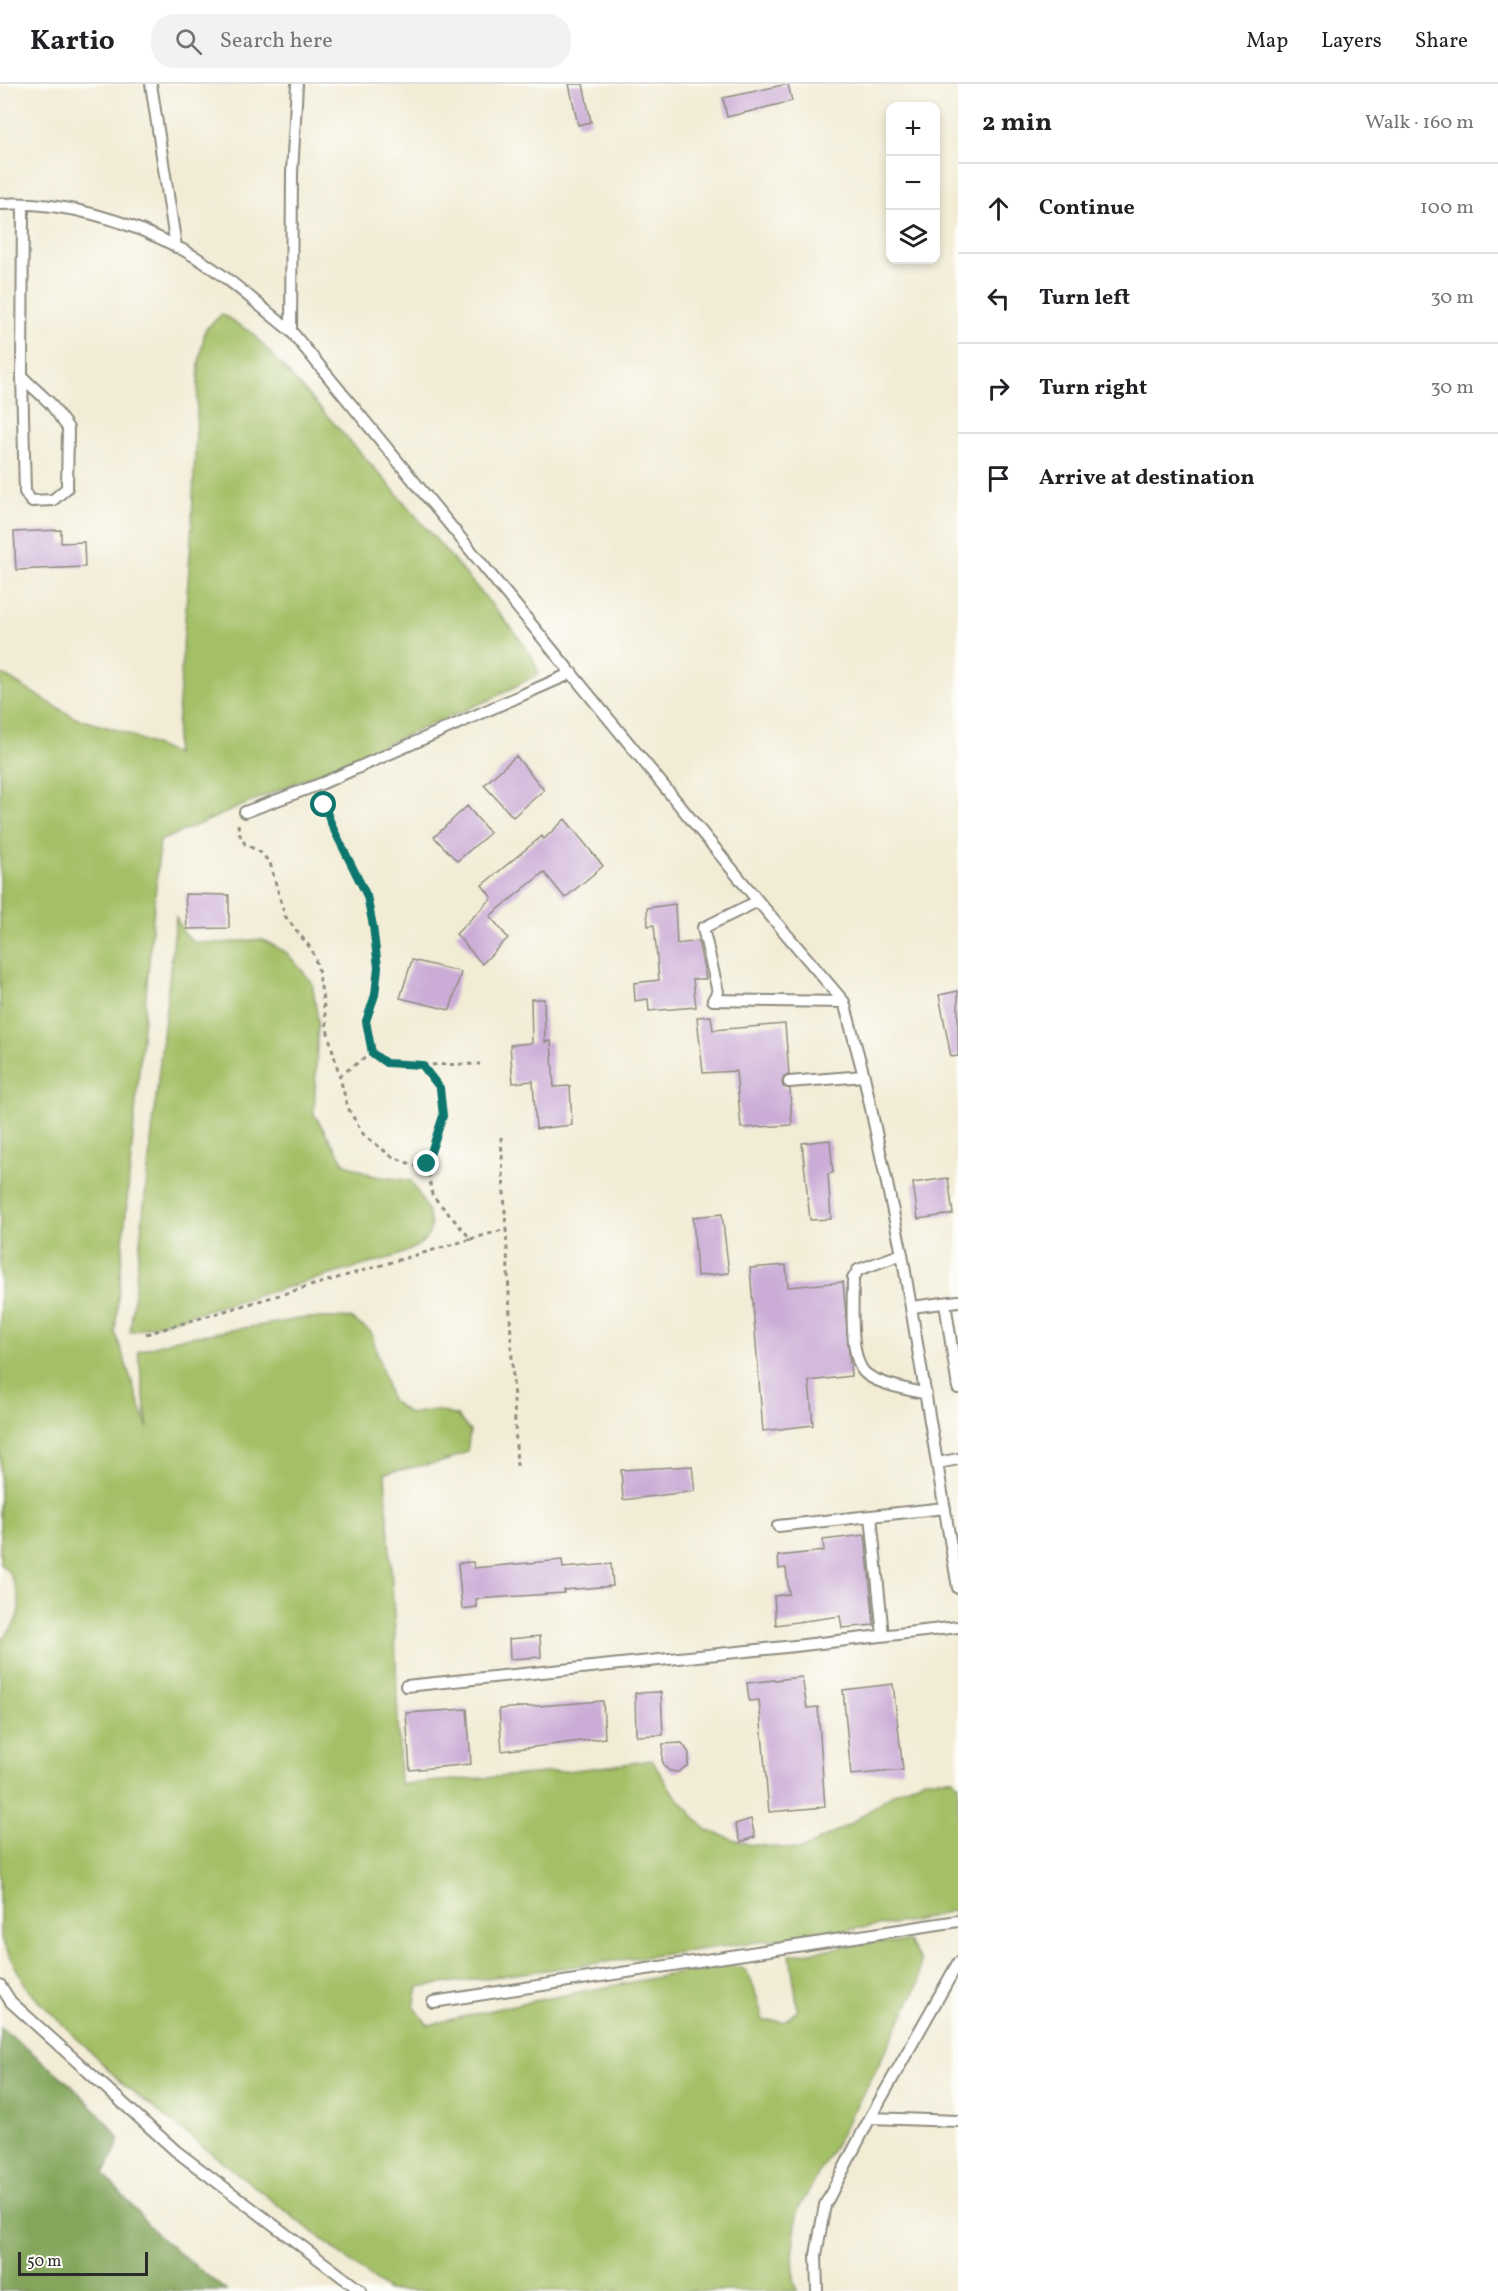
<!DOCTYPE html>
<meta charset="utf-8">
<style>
:root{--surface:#fff;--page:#f2f2f2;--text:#202124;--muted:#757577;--line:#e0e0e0}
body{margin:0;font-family:Vollkorn,serif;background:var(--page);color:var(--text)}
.controls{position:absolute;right:18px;top:18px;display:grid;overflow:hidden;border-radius:12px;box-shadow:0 3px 9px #0003}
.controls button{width:54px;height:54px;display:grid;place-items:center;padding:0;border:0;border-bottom:2px solid var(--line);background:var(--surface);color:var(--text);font:30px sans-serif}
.scale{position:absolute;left:18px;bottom:15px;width:130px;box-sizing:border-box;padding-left:6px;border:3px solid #2b2b2b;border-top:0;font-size:16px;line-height:21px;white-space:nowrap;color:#2b2b2b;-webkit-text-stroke:4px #fdfcf7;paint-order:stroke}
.stop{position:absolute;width:18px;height:18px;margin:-14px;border:4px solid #0f766e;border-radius:50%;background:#fff}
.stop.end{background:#0f766e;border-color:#fff;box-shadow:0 2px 6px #0008}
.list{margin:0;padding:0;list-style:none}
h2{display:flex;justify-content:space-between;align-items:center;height:78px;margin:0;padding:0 24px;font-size:26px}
h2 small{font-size:20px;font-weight:400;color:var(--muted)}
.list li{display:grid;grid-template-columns:39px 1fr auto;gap:18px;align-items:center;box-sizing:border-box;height:90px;padding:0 24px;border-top:2px solid var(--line)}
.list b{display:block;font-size:22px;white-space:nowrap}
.list em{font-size:20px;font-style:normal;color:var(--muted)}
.icon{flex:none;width:33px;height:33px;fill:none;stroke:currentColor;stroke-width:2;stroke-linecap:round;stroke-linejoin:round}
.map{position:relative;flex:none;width:958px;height:2207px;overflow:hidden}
header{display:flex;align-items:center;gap:36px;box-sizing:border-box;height:84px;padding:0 30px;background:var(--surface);border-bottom:2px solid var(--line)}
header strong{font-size:28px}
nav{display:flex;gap:33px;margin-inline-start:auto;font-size:21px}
.search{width:420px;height:54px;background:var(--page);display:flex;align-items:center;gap:15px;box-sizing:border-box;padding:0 21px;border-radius:24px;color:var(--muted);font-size:22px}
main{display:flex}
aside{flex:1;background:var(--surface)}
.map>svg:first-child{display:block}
</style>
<header>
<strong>Kartio</strong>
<div class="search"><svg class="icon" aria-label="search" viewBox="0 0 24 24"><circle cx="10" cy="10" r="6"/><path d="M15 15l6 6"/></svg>Search here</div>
<nav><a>Map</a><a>Layers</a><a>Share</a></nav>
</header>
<main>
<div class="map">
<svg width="958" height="2207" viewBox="0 0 958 2207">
<rect width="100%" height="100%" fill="#fdfcf7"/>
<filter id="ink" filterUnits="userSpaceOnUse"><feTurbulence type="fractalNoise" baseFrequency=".0167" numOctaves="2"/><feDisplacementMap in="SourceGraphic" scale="12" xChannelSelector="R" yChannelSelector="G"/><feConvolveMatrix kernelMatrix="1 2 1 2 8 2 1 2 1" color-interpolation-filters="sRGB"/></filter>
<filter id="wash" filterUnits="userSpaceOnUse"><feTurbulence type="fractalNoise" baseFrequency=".008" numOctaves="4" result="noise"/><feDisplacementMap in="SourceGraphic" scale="24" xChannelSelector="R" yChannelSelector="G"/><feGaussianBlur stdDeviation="1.35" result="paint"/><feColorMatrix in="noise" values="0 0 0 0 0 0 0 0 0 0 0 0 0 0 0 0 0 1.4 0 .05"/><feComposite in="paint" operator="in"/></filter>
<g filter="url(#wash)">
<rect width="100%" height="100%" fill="#f2ecd5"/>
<!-- green -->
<path fill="#a4c066" stroke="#687648" stroke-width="1.5" d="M 222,230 L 253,250 L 386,397 L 509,541 L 531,570 L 539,590 L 493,614 L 160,757 L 115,1248 L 148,1345 L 138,1267 L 177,1255 L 305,1234 L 350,1234 L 371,1248 L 391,1316 L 410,1330 L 435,1326 L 457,1332 L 470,1347 L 467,1368 L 445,1377 L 385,1389 L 395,1548 L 400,1700 C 484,1694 569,1689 652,1676 L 671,1706 L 706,1746 L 748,1760 L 801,1766 L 850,1740 L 894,1709 L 924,1695 L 953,1695 L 958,1700 L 958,1825 L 914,1837 L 418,1903 L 414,1923 L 428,1941 L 513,1921 L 721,1881 C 728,1882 740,1881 745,1886 C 753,1893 760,1925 763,1937 L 784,1937 L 798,1926 L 790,1871 L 876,1858 L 909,1858 L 920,1876 L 919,1899 L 873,1992 L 798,2126 L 793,2162 L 794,2195 L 797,2207 L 388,2207 L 123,2000 L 28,1906 L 0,1854 L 0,1556 C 18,1542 24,1523 15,1502 C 11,1492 9,1486 0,1480 L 0,589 L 75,634 L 121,647 L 175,670 L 191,457 L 199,280 L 205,246 Z
M 176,833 L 184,849 L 194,858 L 222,859 L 261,855 L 286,868 L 312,898 L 318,937 L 314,1030 L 344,1079 L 374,1092 L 411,1097 C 436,1138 444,1155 393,1173 L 130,1248 Z"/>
<!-- forest -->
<path fill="#83a65b" stroke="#576843" stroke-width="1.5" d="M 0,1943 C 42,1977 89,2011 120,2056 L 104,2090 L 159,2153 L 227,2207 L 0,2207 Z"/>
<g id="blocks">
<!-- building -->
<path fill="#caacd6" d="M 569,0 L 583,0 L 591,38 L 578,41 Z
M 788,0 L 792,17 L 727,33 L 723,14 Z
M 61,446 L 61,459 L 84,458 L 85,483 L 16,486 L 14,448 Z
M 516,672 L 544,706 L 513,733 L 484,701 Z
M 467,722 L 490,749 L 457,777 L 434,753 Z
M 565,735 L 603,782 L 565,814 L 544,788 L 490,832 L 508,854 L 482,880 L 456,850 L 492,814 L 482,801 L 542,752 L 544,755 Z
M 185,810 L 229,811 L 229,844 L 187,845 Z
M 675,820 L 677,860 L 698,857 L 706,895 L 693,895 L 696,923 L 649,927 L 648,915 L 635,917 L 634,899 L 659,896 L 654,841 L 648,842 L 647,824 Z
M 412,876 L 461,888 L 450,926 L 400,914 Z
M 958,907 L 958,972 L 951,973 L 939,911 Z
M 531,915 L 544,915 L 545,958 L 551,957 L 554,1003 L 570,1002 L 572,1041 L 536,1045 L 533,997 L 513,999 L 510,961 L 532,959 Z
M 711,932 L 713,946 L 785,940 L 789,991 L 784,992 L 782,998 L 783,1003 L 790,1005 L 792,1041 L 741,1044 L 736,987 L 703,989 L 697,933 Z
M 830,1056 L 833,1089 L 828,1090 L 831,1135 L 810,1136 L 802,1059 Z
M 948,1094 L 953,1130 L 918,1135 L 913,1099 Z
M 722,1130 L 729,1189 L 697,1192 L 693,1133 Z
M 786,1181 L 788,1203 L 843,1198 L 851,1292 L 809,1297 L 813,1341 L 763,1347 L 750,1184 Z
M 692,1382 L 695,1407 L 623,1416 L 621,1386 Z
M 865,1451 L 874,1541 L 842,1544 L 840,1532 L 776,1541 L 774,1512 L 789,1510 L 786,1484 L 779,1485 L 778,1472 L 824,1467 L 823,1456 Z
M 562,1476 L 563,1484 L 611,1480 L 613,1502 L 564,1506 L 564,1509 L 476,1515 L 477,1523 L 462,1525 L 458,1479 L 473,1478 L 474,1484 Z
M 540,1552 L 541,1573 L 510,1575 L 509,1555 Z
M 802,1593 L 807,1624 L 818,1623 L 825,1723 L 769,1728 L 759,1616 L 749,1617 L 747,1599 Z
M 893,1600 L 903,1686 L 851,1691 L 843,1606 Z
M 661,1608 L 663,1651 L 636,1652 L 635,1609 Z
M 603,1617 L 605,1654 L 502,1667 L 499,1625 Z
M 467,1625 L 471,1680 L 410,1686 L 406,1629 Z
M 682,1659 L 689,1669 L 688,1681 L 678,1688 L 670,1687 L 665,1683 L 662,1676 L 663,1660 Z
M 751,1735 L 755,1753 L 741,1758 L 735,1740 Z"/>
</g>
</g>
<g filter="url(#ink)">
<use href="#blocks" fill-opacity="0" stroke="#8e8c80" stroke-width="1.5"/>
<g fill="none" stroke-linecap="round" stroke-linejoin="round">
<defs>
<path id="lane" d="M 151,0 L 176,163
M 0,120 C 62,116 131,137 185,167 C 223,188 257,220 291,247 L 758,817 L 844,918 L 864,992 L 902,1170 L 958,1504
M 291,247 L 292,89 L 297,0
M 22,293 L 50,319 L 68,344 L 67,404 L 53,416 L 31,417 L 25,408 L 22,293 L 23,120
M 245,728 L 323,699 L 572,589
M 758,817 L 703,844 L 718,908 L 713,916 L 844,918
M 789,998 L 864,992
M 902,1170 L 858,1186 L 853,1195 C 853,1218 849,1271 864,1288 C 875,1300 911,1306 926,1310
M 945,1219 L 958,1304
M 912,1223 L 958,1217
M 938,1379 L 958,1375
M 871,1432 L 883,1551
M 778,1442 L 945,1424
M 406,1602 L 795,1562 L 958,1543
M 0,1901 L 11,1918 L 176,2067 L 361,2207
M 433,1918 L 958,1837
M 870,2034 L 958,2037
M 817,2207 L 816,2171 L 825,2121 L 870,2034 L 958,1879"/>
</defs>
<!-- lane casing -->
<use href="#lane" stroke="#8e8c80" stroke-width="14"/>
<!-- path -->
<path stroke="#8e8c80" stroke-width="3" stroke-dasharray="4.5 4.5" stroke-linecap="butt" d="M 324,712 L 324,721 L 333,744 L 367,812 L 373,842 L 378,883 L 375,911 L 366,937 L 372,969 L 386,979 L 422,981 L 480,980
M 238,740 L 239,749 L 245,760 L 260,768 L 270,779 L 285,832 L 312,866 L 318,884 L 328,949 L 348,1024 L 363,1050 L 391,1072 L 418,1083 L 427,1080
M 422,981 L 440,1004 L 443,1032 L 427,1080 L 432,1111 L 471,1155 L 506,1145 L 517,1382
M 339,992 L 372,969
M 501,1053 L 506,1145
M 146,1250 L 471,1155"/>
<!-- lane -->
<use href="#lane" stroke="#fff" stroke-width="10"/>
</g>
</g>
<g fill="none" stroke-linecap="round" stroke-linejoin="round" filter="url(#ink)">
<!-- route -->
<path stroke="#0f766e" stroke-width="8" d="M 324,721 L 333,744 L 367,812 L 373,842 L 378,883 L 375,911 L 366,937 L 372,969 L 386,979 L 422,981 L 440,1004 L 443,1032 L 427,1080"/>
</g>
</svg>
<div class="controls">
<button>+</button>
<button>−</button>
<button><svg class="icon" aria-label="layers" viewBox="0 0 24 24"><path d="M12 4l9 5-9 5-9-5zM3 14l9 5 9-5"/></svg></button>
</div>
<div class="scale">50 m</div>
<div class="stop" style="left:324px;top:721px"></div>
<div class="stop end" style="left:427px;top:1080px"></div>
</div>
<aside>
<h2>2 min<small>Walk · 160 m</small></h2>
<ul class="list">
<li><svg class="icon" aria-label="ahead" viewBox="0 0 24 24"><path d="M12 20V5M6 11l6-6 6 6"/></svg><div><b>Continue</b></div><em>100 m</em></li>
<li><svg class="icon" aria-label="left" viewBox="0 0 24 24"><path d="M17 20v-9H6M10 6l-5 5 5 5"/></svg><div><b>Turn left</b></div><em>30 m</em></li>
<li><svg class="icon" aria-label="right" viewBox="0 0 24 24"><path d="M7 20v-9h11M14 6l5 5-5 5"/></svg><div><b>Turn right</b></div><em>30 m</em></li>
<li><svg class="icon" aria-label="arrive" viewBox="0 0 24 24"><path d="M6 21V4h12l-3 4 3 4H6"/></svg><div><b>Arrive at destination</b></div></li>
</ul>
</aside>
</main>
